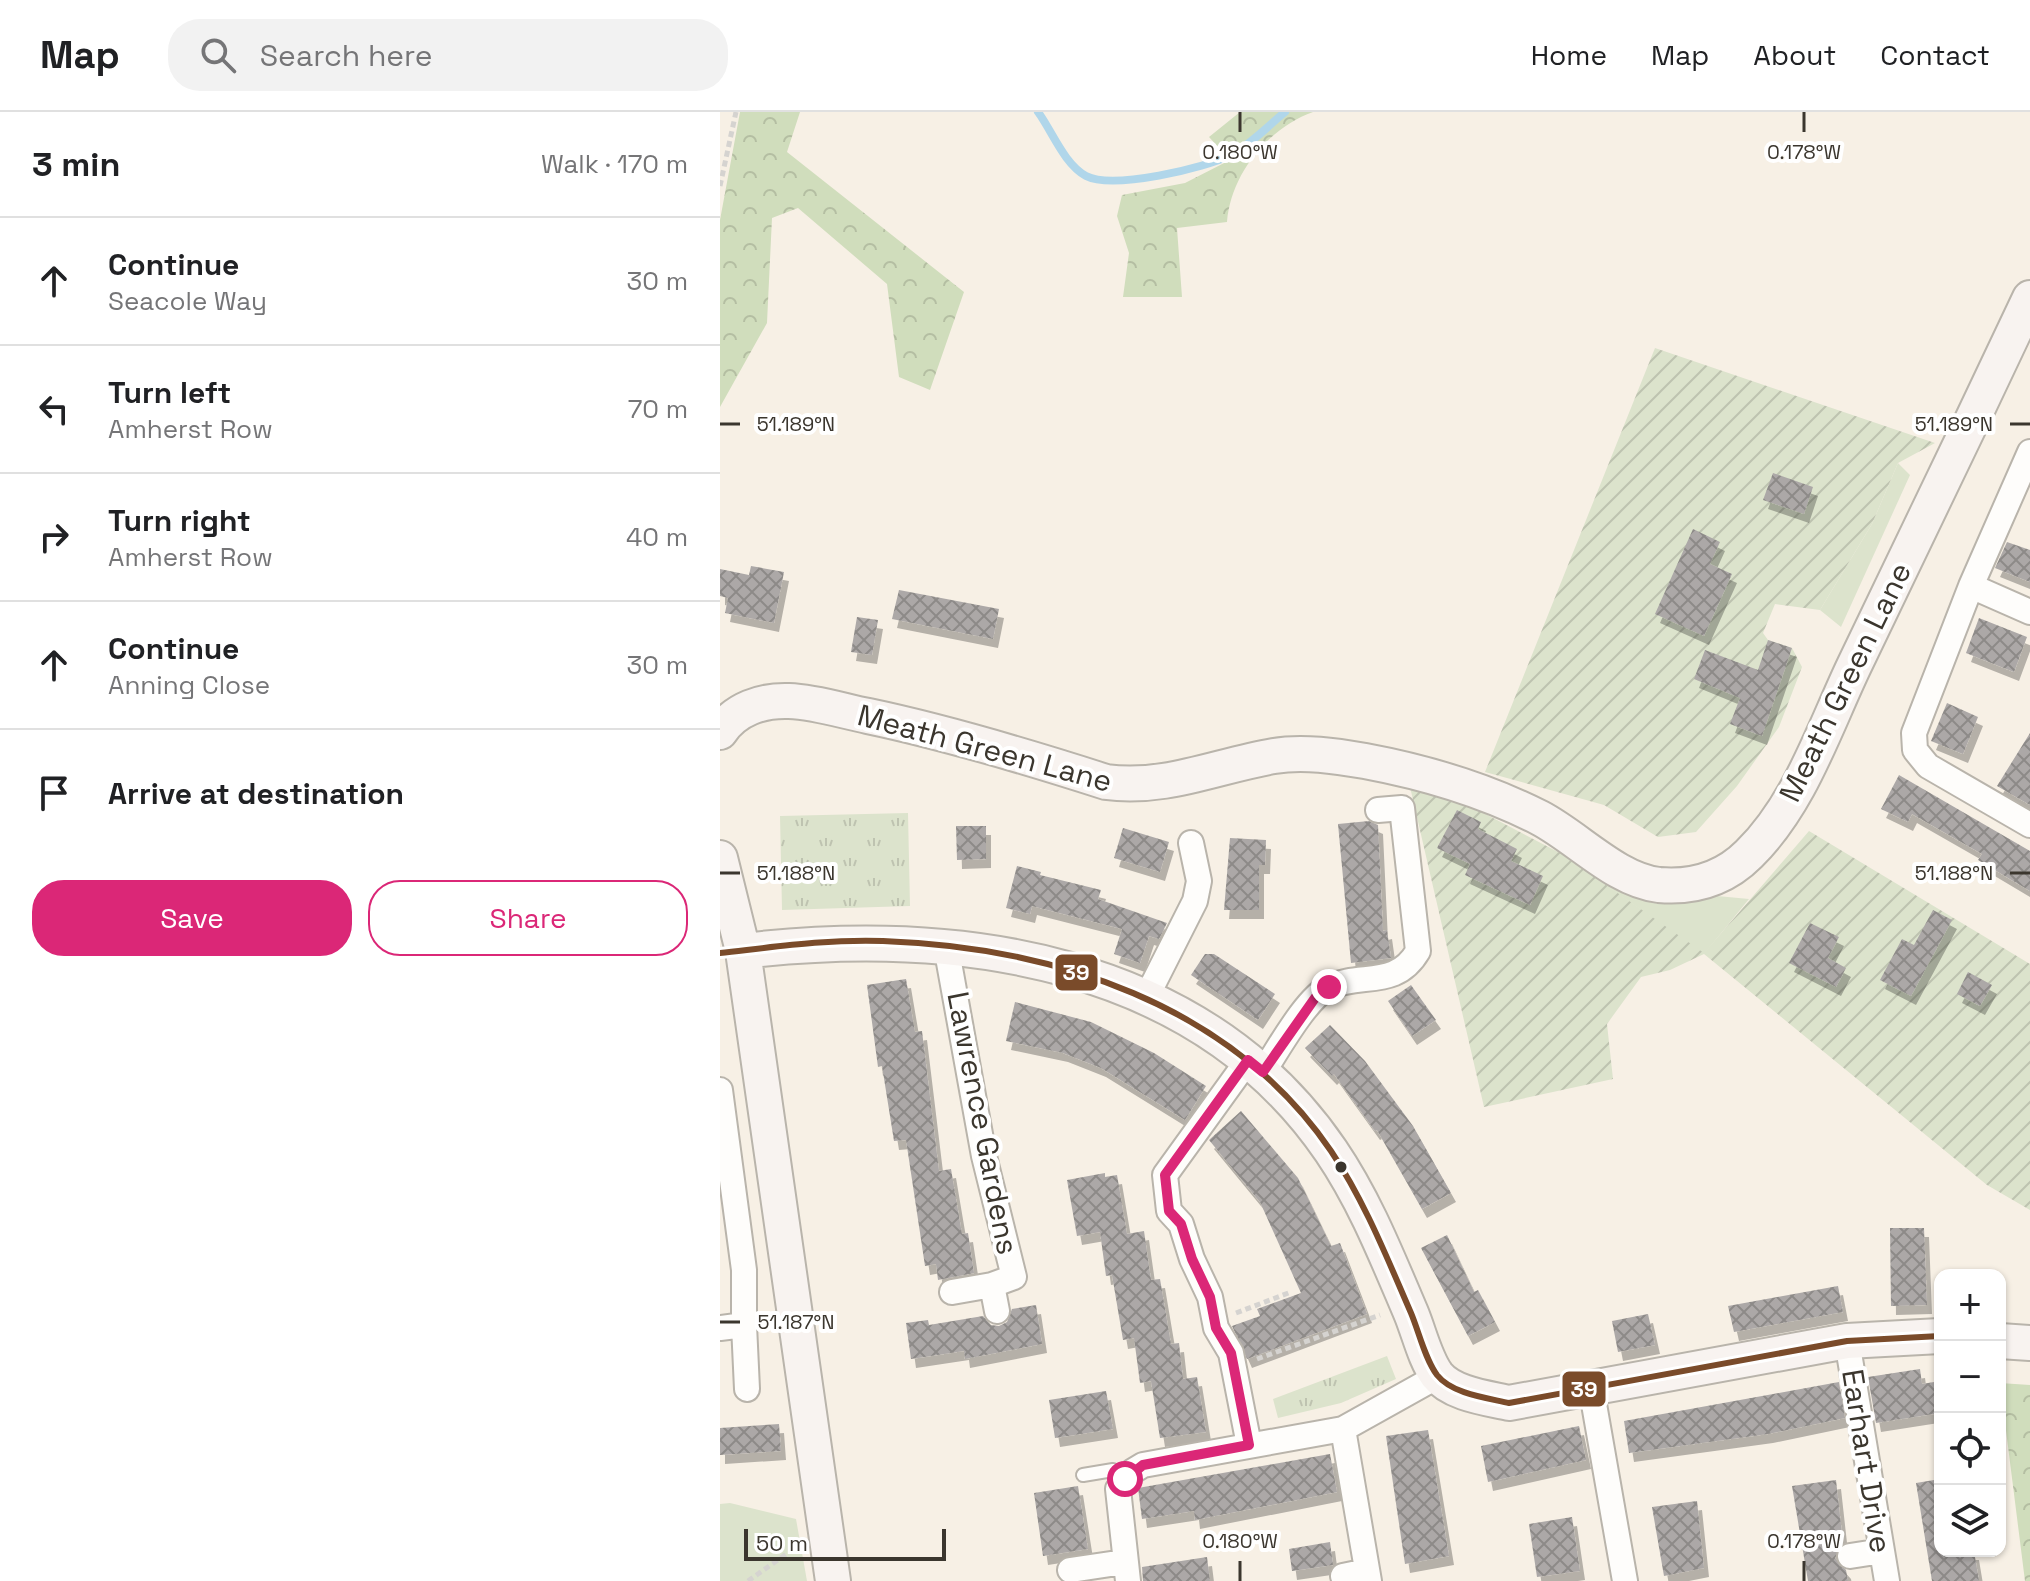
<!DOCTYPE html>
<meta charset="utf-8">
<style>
:root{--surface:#fff;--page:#f2f2f2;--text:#202124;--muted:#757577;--line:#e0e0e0;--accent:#db2777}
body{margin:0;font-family:"Space Grotesk",sans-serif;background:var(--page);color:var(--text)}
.controls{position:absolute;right:24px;bottom:24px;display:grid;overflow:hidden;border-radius:16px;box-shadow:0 2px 6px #0004}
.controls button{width:72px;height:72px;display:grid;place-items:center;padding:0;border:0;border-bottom:2px solid var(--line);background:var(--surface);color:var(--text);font:40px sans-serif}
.scale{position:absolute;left:24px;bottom:20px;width:202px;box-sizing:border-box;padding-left:8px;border:4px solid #3b362e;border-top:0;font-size:22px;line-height:28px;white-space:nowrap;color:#3b362e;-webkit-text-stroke:6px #fff;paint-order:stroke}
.stop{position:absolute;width:24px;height:24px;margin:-18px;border:6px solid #db2777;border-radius:50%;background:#fff}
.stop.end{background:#db2777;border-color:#fff;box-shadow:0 2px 8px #0008}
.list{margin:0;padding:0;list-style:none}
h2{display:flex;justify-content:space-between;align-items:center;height:104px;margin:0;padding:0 32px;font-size:34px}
h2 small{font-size:26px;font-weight:400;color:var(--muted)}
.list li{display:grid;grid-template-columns:52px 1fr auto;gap:24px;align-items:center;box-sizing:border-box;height:128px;padding:0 32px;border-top:2px solid var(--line)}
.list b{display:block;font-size:30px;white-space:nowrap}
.list p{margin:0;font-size:26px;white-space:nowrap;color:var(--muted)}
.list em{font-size:26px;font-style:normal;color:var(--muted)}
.actions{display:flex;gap:16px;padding:24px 32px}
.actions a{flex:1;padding:18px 0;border:2px solid var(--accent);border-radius:32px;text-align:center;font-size:28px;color:var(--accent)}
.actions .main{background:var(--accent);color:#fff}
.icon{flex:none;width:44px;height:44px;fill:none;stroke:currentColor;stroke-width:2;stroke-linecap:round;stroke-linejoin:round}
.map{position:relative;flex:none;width:1310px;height:1469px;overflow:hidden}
header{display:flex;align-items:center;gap:48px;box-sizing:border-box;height:112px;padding:0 40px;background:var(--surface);border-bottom:2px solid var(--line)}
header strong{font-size:38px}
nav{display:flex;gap:44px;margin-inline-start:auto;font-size:28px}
.search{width:560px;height:72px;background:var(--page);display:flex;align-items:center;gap:20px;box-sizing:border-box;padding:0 28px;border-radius:32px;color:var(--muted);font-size:30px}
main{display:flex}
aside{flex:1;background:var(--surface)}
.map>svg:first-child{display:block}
</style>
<header>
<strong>Map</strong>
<div class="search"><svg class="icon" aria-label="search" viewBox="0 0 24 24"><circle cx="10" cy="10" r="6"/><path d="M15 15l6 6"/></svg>Search here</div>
<nav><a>Home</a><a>Map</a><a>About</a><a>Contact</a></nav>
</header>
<main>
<aside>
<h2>3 min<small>Walk · 170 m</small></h2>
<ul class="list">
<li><svg class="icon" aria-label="ahead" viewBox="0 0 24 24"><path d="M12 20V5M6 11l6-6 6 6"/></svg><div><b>Continue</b><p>Seacole Way</p></div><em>30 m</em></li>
<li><svg class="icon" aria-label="left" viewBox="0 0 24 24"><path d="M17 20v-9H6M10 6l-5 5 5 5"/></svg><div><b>Turn left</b><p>Amherst Row</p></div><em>70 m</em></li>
<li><svg class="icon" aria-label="right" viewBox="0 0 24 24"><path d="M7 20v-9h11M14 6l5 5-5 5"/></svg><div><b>Turn right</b><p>Amherst Row</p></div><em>40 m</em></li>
<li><svg class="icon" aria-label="ahead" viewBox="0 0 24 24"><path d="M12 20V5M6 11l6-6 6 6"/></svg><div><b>Continue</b><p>Anning Close</p></div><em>30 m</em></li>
<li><svg class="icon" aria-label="arrive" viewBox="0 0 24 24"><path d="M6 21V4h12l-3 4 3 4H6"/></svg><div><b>Arrive at destination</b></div></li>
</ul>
<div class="actions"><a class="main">Save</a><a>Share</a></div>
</aside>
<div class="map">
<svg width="1310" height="1469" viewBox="0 0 1310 1469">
<defs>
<pattern id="forest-crowns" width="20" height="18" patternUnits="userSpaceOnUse" patternTransform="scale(2)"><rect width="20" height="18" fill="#d0ddbc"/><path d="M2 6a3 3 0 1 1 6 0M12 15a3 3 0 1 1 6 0" fill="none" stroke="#b4bea2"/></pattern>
<pattern id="park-tufts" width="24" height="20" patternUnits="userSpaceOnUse" patternTransform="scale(2)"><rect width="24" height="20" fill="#dce3cc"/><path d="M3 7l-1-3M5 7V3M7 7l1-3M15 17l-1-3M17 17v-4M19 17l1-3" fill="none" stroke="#bec3b0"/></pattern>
<pattern id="garden-furrows" width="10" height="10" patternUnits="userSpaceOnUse" patternTransform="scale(2)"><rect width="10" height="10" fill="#dce3cc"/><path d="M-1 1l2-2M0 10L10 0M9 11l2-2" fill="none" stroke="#bec3b0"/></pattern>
<pattern id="building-cross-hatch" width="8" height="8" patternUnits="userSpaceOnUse" patternTransform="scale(2)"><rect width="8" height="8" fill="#aca8a7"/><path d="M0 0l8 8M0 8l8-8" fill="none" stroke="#8d8a88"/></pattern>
<filter id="shadow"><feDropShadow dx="5" dy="9" stdDeviation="0" flood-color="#0004"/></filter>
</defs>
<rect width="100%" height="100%" fill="#f7f0e5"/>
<!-- grass -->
<path fill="#dce3cc" d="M 1178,351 L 1190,363 L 1121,515 L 1100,498 L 1152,412 Z
M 877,767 L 922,785 L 976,782 L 1029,787 L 984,842 Z
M 10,1391 L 76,1407 L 87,1469 L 0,1469 L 0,1392 Z"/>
<!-- forest -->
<path fill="url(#forest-crowns)" d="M 20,0 L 80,0 L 67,40 L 244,180 L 210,278 L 179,265 L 167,172 L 78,96 L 52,106 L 47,211 L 0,295 L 0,108 Z
M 520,0 L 593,0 C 548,16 511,62 507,110 L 457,116 L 462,185 L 403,185 L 409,141 L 397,104 L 402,83 L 465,71 L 510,48 L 489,25 Z
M 1280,1271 L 1310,1273 L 1310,1469 L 1305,1469 Z"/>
<!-- park -->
<path fill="url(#park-tufts)" d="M 188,701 L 190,794 L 62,798 L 60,704 Z
M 667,1244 L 676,1267 L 621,1291 L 558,1306 L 553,1287 Z"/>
<!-- garden -->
<path fill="url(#garden-furrows)" d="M 935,236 L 1215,331 L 1178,351 L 1152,412 L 1100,498 L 1055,492 L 1043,521 L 1048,528 L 1072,536 L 1082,555 L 1059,615 L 1017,674 L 976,720 L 938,725 L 884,693 L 765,660 Z
M 690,675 L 754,696 L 840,741 L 984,841 L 1089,719 L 1310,852 L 1310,1098 L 1267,1073 L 984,842 L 950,858 L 921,865 L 887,912 L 893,967 L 764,995 Z"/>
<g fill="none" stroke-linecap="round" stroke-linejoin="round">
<!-- stream -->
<path stroke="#b0d6ea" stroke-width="8" d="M 318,0 C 332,19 344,52 366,64 C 393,78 485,56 511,43 C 530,33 548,14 565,0"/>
</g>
<!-- building -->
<path fill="url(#building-cross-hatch)" filter="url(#shadow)" d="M 1053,361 L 1093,375 L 1084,402 L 1043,388 Z
M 973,417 L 1000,430 L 990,452 L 1012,462 L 984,524 L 935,502 Z
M 1287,430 L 1310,438 L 1310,470 L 1275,456 Z
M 31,454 L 64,460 L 54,511 L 5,501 L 8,486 L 0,484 L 0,457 L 29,463 Z
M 179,478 L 279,497 L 273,527 L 172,507 Z
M 137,505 L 158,508 L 152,543 L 131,540 Z
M 1259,506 L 1307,525 L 1294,560 L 1246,541 Z
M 1048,528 L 1072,536 L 1042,624 L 1010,612 L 1020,586 L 974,567 L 985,538 L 1038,558 Z
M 1227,591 L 1258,605 L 1243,642 L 1211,629 Z
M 1310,621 L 1310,693 L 1277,674 Z
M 1179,663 L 1310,739 L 1310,779 L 1258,748 L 1262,742 L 1192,702 L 1188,710 L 1161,697 Z
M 737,698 L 761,710 L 758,717 L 797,737 L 791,749 L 823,764 L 810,793 L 745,763 L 750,752 L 717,736 Z
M 649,709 L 658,713 L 663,819 L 667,818 L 671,846 L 631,851 L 618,712 Z
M 236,714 L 266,714 L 266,747 L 237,748 Z
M 403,716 L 449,730 L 440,760 L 394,746 Z
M 510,726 L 546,728 L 545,753 L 539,753 L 539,798 L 504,798 Z
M 297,754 L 321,760 L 320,763 L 381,778 L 378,787 L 447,811 L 439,827 L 429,824 L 420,851 L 394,842 L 402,817 L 312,794 L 310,802 L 286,796 Z
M 1213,798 L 1232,808 L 1191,884 L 1160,868 L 1182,827 L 1194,833 Z
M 1090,811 L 1119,825 L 1108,846 L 1126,856 L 1116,875 L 1069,851 Z
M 485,842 L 494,842 L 555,882 L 538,908 L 471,863 Z
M 1248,860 L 1272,873 L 1260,894 L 1237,882 Z
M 186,867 L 195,920 L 202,919 L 219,1059 L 231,1057 L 242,1122 L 248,1121 L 254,1161 L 218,1168 L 216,1152 L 205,1154 L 186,1028 L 174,1029 L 162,954 L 158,955 L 147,873 Z
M 691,873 L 716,908 L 692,924 L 668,889 Z
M 295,890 L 371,910 L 434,941 L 486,974 L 465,1008 L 381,956 L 343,941 L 286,929 Z
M 610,913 L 645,949 L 693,1014 L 731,1081 L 702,1097 L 657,1018 L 655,1019 L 614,962 L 612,964 L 585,936 Z
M 521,999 L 578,1066 L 611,1134 L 620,1131 L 647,1202 L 527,1247 L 512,1214 L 540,1204 L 537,1197 L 581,1181 L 540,1090 L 489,1028 Z
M 385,1061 L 385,1065 L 397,1063 L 407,1122 L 424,1119 L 431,1168 L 440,1167 L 451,1232 L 459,1231 L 463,1267 L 477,1265 L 486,1320 L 440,1326 L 431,1269 L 420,1271 L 414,1226 L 403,1228 L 392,1163 L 386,1164 L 380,1120 L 357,1124 L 347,1068 Z
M 1170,1116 L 1204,1116 L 1207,1193 L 1171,1194 Z
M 727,1123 L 754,1180 L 758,1178 L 775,1210 L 748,1224 L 701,1136 Z
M 1118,1174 L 1123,1200 L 1014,1220 L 1008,1194 Z
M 316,1193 L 322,1232 L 245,1247 L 244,1239 L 191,1247 L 186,1211 L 208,1208 L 209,1213 L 263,1204 L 271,1213 L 279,1214 L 287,1210 L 292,1197 Z
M 928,1202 L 935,1233 L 898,1240 L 892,1209 Z
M 1200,1257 L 1202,1272 L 1220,1269 L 1220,1301 L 1156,1311 L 1148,1265 Z
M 1119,1270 L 1125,1306 L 1048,1322 L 909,1341 L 904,1309 Z
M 386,1279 L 393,1317 L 335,1326 L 329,1288 Z
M 59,1312 L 61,1339 L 0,1343 L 0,1316 Z
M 859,1314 L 866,1348 L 768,1370 L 761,1334 Z
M 708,1318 L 729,1444 L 685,1452 L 666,1324 Z
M 610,1342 L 617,1380 L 475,1408 L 474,1399 L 422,1407 L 418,1376 Z
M 1220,1367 L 1220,1439 L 1254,1439 L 1259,1469 L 1212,1469 L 1196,1371 Z
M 1116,1368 L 1123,1431 L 1115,1446 L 1126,1458 L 1128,1469 L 1088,1469 L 1072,1374 Z
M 358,1374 L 368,1437 L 323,1444 L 314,1381 Z
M 977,1389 L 984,1456 L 944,1464 L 932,1395 Z
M 852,1405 L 860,1459 L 817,1465 L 809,1412 Z
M 610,1430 L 613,1453 L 572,1459 L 569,1437 Z
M 487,1445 L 490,1469 L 423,1469 L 422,1455 Z"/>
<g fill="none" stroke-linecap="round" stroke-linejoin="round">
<defs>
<path id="lane" d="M 363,1363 L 393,1358 L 405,1367"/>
<path id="street" d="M 1310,340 L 1251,474 L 1194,621 L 1195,638 L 1208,654 L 1310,713
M 1251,474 L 1310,500
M 226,834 L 264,1044 L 294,1165 L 272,1173 L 277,1199
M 426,886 L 475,789 L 479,769 L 471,731
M 528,948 L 445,1063 L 449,1099 L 461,1112 L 472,1147 L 490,1185 L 496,1216 L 511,1241 L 529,1333
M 543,960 C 558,938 586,886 609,875 C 642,860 676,877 698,839 L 682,696 L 658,698
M 0,978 L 24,1158 L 24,1213 L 0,1216
M 232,1180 L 272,1173
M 24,1213 L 27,1277
M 1127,1229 L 1167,1469
M 871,1275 L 905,1469
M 623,1317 L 649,1469
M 1130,1444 L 1162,1439
M 350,1458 L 404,1450
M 623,1464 L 647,1459
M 408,1469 L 398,1377 L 413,1359 L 423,1353 L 623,1317 L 718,1264"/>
<path id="secondary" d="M 0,620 C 15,597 42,588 69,589 C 96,590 123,599 148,604 C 229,621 308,645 386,670 C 445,678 496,654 554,644 C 583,639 616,644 645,649 C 704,660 767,679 820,706 C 858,726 896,768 939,773 C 974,776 1004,767 1029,742 C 1080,692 1104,617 1134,554 C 1193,432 1252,309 1310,186
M 0,746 L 23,839 L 113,1469
M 23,839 C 237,814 479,846 611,1039 C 645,1089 667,1145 691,1201 C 699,1220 705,1247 717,1263 C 732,1282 767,1286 789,1291 L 1127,1229 L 1220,1224
M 1280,1229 L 1310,1231"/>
</defs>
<!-- lane casing -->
<use href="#lane" stroke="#b9b4ab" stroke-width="16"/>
<!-- street casing -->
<use href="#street" stroke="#b9b4ab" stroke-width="28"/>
<!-- secondary casing -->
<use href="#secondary" stroke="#b9b4ab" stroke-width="38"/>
<!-- path -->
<path stroke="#d5d3d0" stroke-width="5" stroke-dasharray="6 4" stroke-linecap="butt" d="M 0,74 L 16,0
M 516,1201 L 571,1180
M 537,1247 L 660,1203
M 28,1469 L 79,1433"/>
<!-- lane -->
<use href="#lane" stroke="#fefdfb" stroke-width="12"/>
<!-- street -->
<use href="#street" stroke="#fefdfb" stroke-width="24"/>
<!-- secondary -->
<use href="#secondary" stroke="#f8f3f0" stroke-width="34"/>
<defs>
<path id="bus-1" d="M 0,841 C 54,835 108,827 163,829 C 333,835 511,892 611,1039 C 645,1090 667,1146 691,1201 C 699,1220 705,1247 717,1263 C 732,1282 767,1286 789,1291 L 1127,1229 L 1220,1224"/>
</defs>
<!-- bus-1 casing -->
<use href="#bus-1" stroke="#fff" stroke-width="12"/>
<!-- bus-1 -->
<use href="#bus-1" stroke="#7a4b2a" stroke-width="6"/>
</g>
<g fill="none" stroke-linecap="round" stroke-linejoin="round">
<!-- route -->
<path stroke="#db2777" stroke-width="10" d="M 405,1367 L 423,1353 L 529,1333 L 511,1241 L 496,1216 L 490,1185 L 472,1147 L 461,1112 L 449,1099 L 445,1063 L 528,948 L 543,960 L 595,886 L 609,875"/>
</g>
<!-- ticks -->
<path fill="none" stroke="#3b362e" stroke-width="3" d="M 520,0 L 520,20M 1084,0 L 1084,20M 0,312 L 20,312M 1290,312 L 1310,312M 0,761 L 20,761M 1290,761 L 1310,761M 0,1210 L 20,1210M 520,1449 L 520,1469M 1084,1449 L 1084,1469"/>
<!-- markers -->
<circle fill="#3b362e" stroke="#fff" stroke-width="3" cx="621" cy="1055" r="7"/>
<g text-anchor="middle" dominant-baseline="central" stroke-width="8" stroke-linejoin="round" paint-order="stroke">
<!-- street labels -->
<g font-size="30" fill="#3b362e" stroke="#fff">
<text transform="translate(1125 570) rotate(-64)">Meath Green Lane</text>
<text transform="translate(265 636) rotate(15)">Meath Green Lane</text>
<text transform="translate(263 1011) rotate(79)">Lawrence Gardens</text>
<text transform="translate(1147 1349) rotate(81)">Earhart Drive</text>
</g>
</g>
<g font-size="20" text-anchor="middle" fill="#3b362e" stroke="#fff" stroke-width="8" stroke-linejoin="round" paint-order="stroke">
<text x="520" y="47">0.180°W</text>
<text x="1084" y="47">0.178°W</text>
<text x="76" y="319">51.189°N</text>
<text x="1234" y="319">51.189°N</text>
<text x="76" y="768">51.188°N</text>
<text x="1234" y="768">51.188°N</text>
<text x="76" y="1217">51.187°N</text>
<text x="520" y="1436">0.180°W</text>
<text x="1084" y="1436">0.178°W</text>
</g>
<g stroke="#fff" stroke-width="3">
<rect x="334" y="841" width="45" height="39" rx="8" fill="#7a4b2a"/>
<rect x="841" y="1258" width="46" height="38" rx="8" fill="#7a4b2a"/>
</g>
<g font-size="22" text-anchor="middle" font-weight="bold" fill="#fff">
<text x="356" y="868">39</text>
<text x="864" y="1285">39</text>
</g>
</svg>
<div class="controls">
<button>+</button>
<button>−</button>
<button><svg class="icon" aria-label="locate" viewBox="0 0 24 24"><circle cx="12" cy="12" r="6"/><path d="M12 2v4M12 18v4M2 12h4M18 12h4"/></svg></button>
<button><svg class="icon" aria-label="layers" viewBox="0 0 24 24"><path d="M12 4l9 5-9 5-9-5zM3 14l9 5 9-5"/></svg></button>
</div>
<div class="scale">50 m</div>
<div class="stop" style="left:405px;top:1367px"></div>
<div class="stop end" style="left:609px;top:875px"></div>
</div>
</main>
